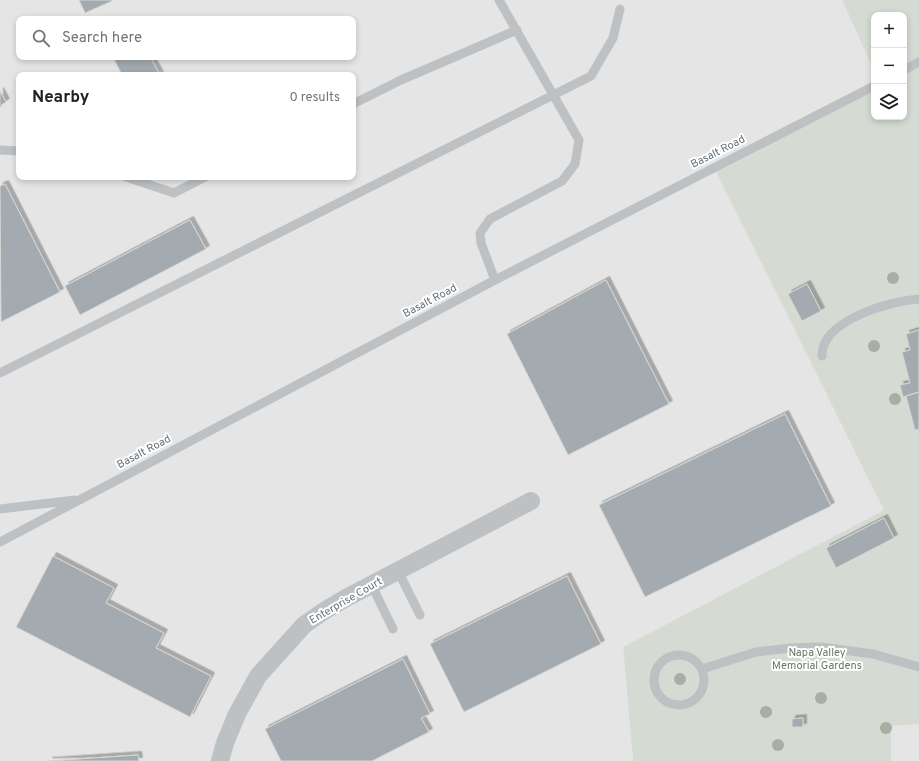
<!DOCTYPE html>
<meta charset="utf-8">
<style>
:root{--surface:#fff;--page:#f2f2f2;--text:#202124;--muted:#757577;--line:#e0e0e0}
body{margin:0;font-family:Overpass,sans-serif;background:var(--page);color:var(--text)}
.controls{position:absolute;right:12px;top:12px;display:grid;overflow:hidden;border-radius:8px;box-shadow:0 2px 6px #0003}
.controls button{width:36px;height:36px;display:grid;place-items:center;padding:0;border:0;border-bottom:1px solid var(--line);background:var(--surface);color:var(--text);font:20px sans-serif}
.list{margin:0;padding:0;list-style:none}
h2{display:flex;justify-content:space-between;align-items:center;height:52px;margin:0;padding:0 16px;font-size:17px}
h2 small{font-size:13px;font-weight:400;color:var(--muted)}
.icon{flex:none;width:22px;height:22px;fill:none;stroke:currentColor;stroke-width:2;stroke-linecap:round;stroke-linejoin:round}
.map{position:relative;flex:none;width:919px;height:761px;overflow:hidden}
.search{position:absolute;background:var(--surface);box-shadow:0 2px 6px #0003;left:16px;top:16px;width:340px;height:44px;display:flex;align-items:center;gap:10px;box-sizing:border-box;padding:0 14px;border-radius:8px;color:var(--muted);font-size:15px}
.panel{position:absolute;background:var(--surface);box-shadow:0 2px 6px #0003;left:16px;top:72px;width:340px;height:108px;border-radius:8px}
.map>svg:first-child{display:block}
</style>
<div class="map">
<svg width="919" height="761" viewBox="0 0 919 761">
<defs>
<filter id="shadow"><feDropShadow dx="3.5" dy="-3.5" stdDeviation="0" flood-color="#0004"/></filter>
</defs>
<rect width="100%" height="100%" fill="#f4f4f0"/>
<!-- built -->
<path fill="#e4e5e4" fill-rule="evenodd" d="M 0,0 L 842,0 L 874,71 L 874,86 L 714,168 L 884,510 L 623,647 L 633,761 L 0,761 ZM 19,19 L 353,19 L 353,57 L 19,57 ZM 19,75 L 353,75 L 353,177 L 19,177 Z
M 919,724 L 919,761 L 891,761 L 891,726 Z"/>
<!-- green -->
<path fill="#d5dad2" d="M 842,0 L 919,0 L 919,724 L 891,726 L 891,761 L 633,761 L 623,647 L 884,510 L 714,168 L 874,86 L 874,117 L 904,117 L 904,15 L 874,15 L 874,71 Z"/>
<!-- building -->
<path fill="#a4abb0" stroke="#d5d5d3" filter="url(#shadow)" d="M 79,0 L 112,0 L 112,1 L 85,13 Z
M 113,57 L 150,57 L 160,75 L 122,75 Z
M 0,91 L 6,102 L 1,105 L 2,106 L 0,107 Z
M 5,184 L 60,292 L 1,322 L 0,186 Z
M 190,220 L 206,249 L 80,315 L 65,286 Z
M 606,280 L 669,404 L 568,455 L 507,334 Z
M 807,284 L 821,311 L 802,321 L 788,294 Z
M 919,330 L 919,392 L 903,397 L 900,385 L 910,383 L 902,352 L 910,350 L 906,334 Z
M 919,392 L 919,429 L 915,430 L 906,396 Z
M 785,414 L 831,506 L 645,597 L 599,505 Z
M 884,518 L 894,538 L 836,568 L 826,548 Z
M 53,556 L 114,588 L 106,603 L 164,633 L 156,648 L 211,676 L 190,717 L 16,627 Z
M 567,576 L 601,644 L 464,712 L 430,644 Z
M 403,659 L 430,714 L 421,718 L 429,732 L 372,761 L 281,761 L 265,729 Z
M 803,718 L 803,727 L 792,727 L 792,719 Z
M 138,755 L 139,761 L 49,761 Z"/>
<g fill="none" stroke-linecap="round" stroke-linejoin="round">
<!-- service -->
<path stroke="#bdc1c4" stroke-width="9" d="M 904,70 L 919,62
M 353,104 L 401,80 L 517,30
M 0,150 L 19,151
M 126,177 L 174,193 L 205,177
M 495,280 L 481,243 L 480,233 L 490,219 L 562,181 L 575,164 L 579,140 L 499,0
M 822,356 C 821,320 891,301 919,299
M 0,373 L 591,76 L 613,38 L 620,9
M 0,509 L 75,500
M 0,542 L 495,280 L 874,86
M 398,571 L 420,615
M 372,586 L 393,629
M654 680a25 25 0 1 1 50 0a25 25 0 1 1-50 0Z
M 702,669 L 756,652 L 791,648 L 821,647 L 873,654 L 919,667"/>
<!-- minor -->
<path stroke="#bdc1c4" stroke-width="18" d="M 220,761 L 225,743 L 237,714 L 258,676 L 304,625 L 324,611 L 346,598 L 531,501"/>
</g>
<!-- trees -->
<g fill="#a7afa3">
<circle cx="893" cy="278" r="6"/>
<circle cx="874" cy="346" r="6"/>
<circle cx="895" cy="399" r="6"/>
<circle cx="680" cy="679" r="6"/>
<circle cx="821" cy="698" r="6"/>
<circle cx="766" cy="712" r="6"/>
<circle cx="886" cy="728" r="6"/>
<circle cx="778" cy="745" r="6"/>
</g>
<g text-anchor="middle" dominant-baseline="central" stroke-width="4" stroke-linejoin="round" paint-order="stroke">
<!-- street labels -->
<g font-size="11" fill="#66737e" stroke="#fff">
<text transform="translate(718 152) rotate(-27)">Basalt Road</text>
<text transform="translate(430 301) rotate(-28)">Basalt Road</text>
<text transform="translate(144 452) rotate(-28)">Basalt Road</text>
<text transform="translate(346 601) rotate(-30)">Enterprise Court</text>
</g>
<!-- park labels -->
<g font-size="11" fill="#687664" stroke="#fff">
<text x="817" y="653">Napa Valley<tspan x="817" dy="13">Memorial Gardens</tspan></text>
</g>
</g>
</svg>
<div class="controls">
<button>+</button>
<button>−</button>
<button><svg class="icon" aria-label="layers" viewBox="0 0 24 24"><path d="M12 4l9 5-9 5-9-5zM3 14l9 5 9-5"/></svg></button>
</div>
<div class="search"><svg class="icon" aria-label="search" viewBox="0 0 24 24"><circle cx="10" cy="10" r="6"/><path d="M15 15l6 6"/></svg>Search here</div>
<section class="panel">
<h2>Nearby<small>0 results</small></h2>
<ul class="list">
</ul>
</section>
</div>
